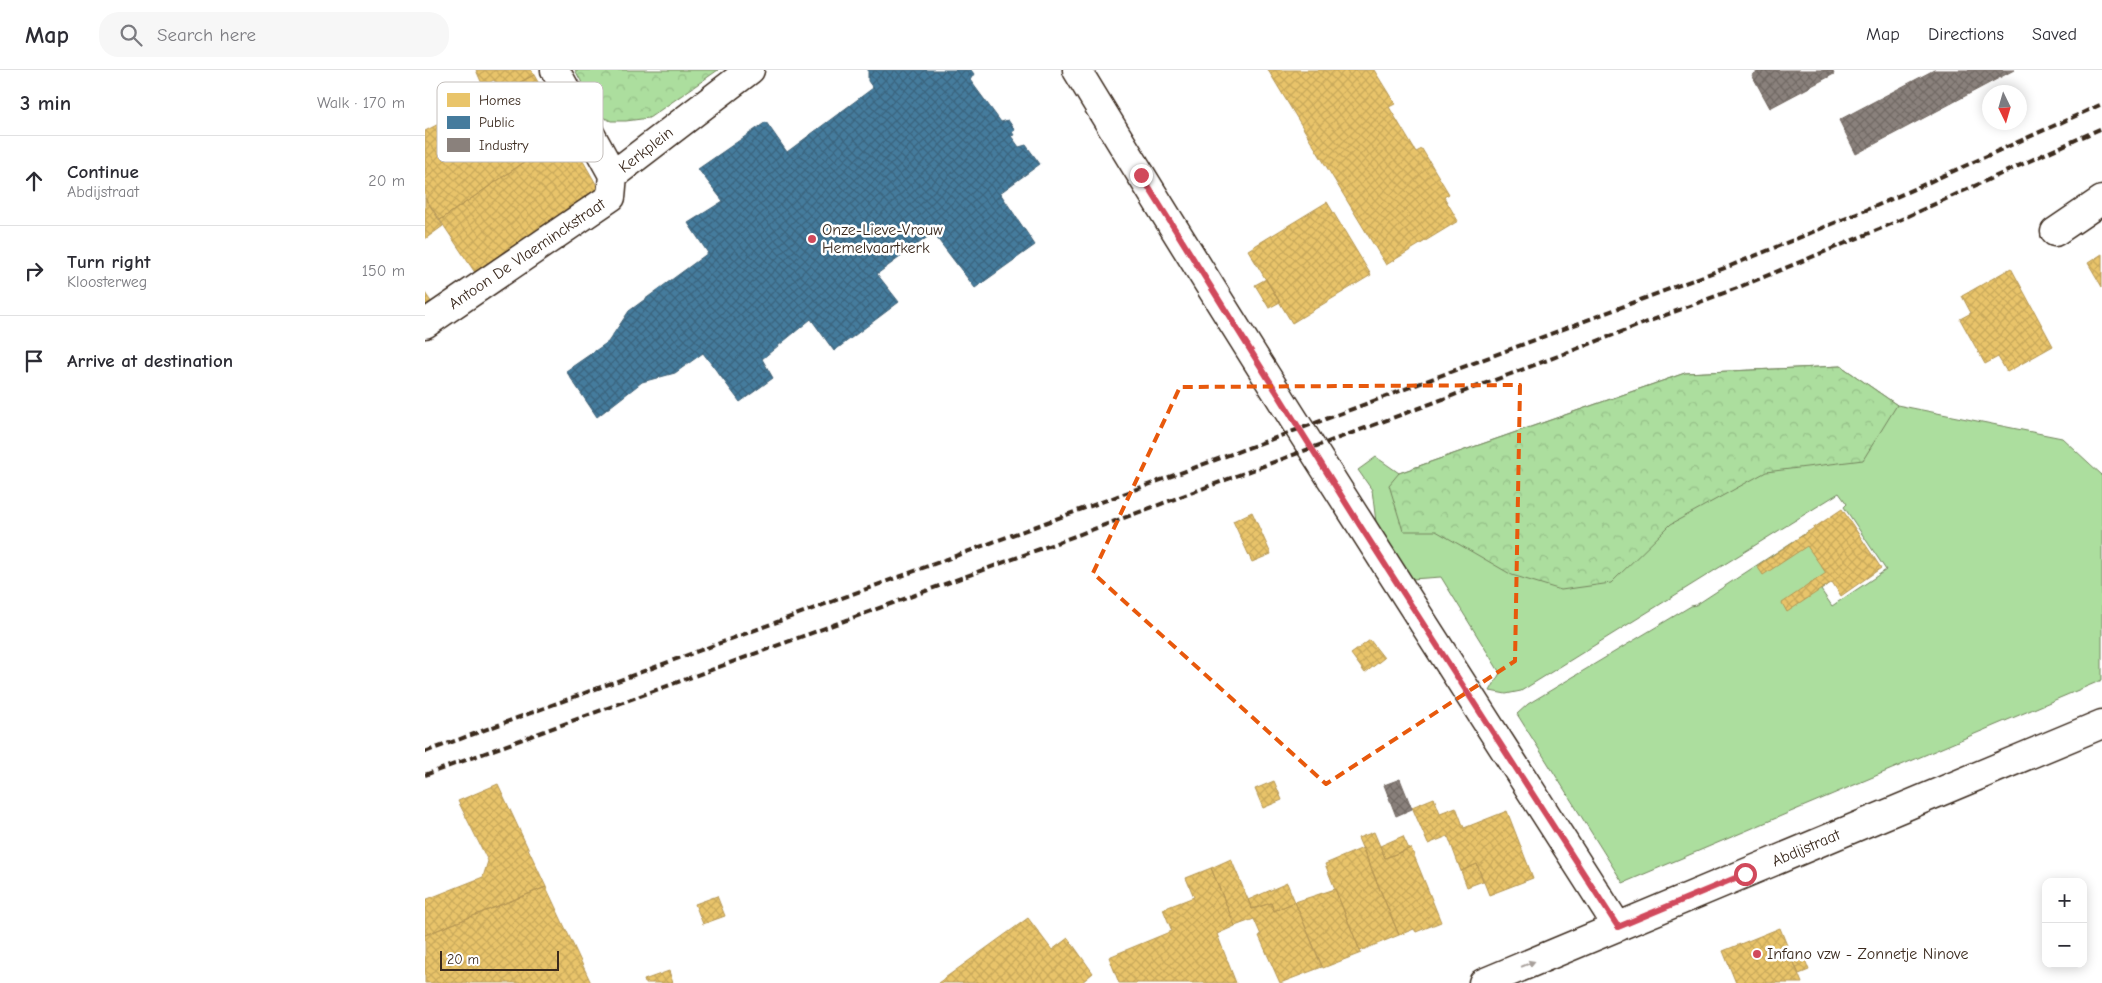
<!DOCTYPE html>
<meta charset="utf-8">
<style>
:root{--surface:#fff;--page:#f7f7f7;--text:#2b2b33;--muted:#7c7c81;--line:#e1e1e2}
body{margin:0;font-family:"Comic Neue",sans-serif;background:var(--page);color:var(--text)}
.controls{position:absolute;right:15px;bottom:15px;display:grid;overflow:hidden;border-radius:10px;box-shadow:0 2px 12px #0003}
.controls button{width:45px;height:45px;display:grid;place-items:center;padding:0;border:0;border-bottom:1px solid var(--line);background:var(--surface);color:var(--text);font:25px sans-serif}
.compass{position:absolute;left:1557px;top:15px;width:45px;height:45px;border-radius:50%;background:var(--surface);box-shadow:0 2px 12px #0003;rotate:175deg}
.scale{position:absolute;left:15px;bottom:12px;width:119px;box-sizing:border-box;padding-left:5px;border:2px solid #3b2a1e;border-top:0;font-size:14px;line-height:18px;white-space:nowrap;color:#3b2a1e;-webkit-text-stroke:4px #fff;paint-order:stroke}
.stop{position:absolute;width:15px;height:15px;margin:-11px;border:4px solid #d1495b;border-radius:50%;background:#fff}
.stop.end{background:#d1495b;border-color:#fff;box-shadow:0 1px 5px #0008}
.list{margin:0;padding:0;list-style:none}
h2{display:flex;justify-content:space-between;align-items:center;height:65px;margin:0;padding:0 20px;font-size:21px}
h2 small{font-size:16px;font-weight:400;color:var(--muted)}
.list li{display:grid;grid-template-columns:32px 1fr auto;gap:15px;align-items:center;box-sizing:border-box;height:90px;padding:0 20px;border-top:1px solid var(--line)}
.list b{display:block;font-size:19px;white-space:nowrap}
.list p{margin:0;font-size:16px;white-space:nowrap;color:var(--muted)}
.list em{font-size:16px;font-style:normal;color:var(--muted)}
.icon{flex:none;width:28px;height:28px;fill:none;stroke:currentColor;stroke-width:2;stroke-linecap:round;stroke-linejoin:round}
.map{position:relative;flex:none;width:1677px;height:913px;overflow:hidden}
header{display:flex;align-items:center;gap:30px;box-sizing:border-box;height:70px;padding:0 25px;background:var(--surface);border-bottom:1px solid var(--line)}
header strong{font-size:24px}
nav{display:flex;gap:28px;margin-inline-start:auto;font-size:18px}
.search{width:350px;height:45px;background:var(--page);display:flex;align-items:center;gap:12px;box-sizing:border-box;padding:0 18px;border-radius:20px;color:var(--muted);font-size:19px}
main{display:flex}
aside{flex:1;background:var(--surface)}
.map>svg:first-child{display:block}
</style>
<header>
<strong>Map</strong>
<div class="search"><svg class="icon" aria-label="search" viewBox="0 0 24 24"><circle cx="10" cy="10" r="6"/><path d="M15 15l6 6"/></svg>Search here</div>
<nav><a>Map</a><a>Directions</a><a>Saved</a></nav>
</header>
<main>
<aside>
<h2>3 min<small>Walk · 170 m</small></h2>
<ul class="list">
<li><svg class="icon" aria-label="ahead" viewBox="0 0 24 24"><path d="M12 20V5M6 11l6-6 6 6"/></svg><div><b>Continue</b><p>Abdijstraat</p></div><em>20 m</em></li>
<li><svg class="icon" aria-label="right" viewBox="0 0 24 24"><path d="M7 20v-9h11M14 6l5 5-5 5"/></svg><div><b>Turn right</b><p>Kloosterweg</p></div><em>150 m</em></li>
<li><svg class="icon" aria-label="arrive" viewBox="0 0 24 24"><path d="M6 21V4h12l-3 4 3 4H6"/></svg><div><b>Arrive at destination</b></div></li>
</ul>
</aside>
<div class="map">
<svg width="1677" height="913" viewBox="0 0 1677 913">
<defs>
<pattern id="forest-crowns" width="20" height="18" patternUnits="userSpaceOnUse" patternTransform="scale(1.25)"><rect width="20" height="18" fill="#acde9e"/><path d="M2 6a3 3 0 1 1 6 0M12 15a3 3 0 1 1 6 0" fill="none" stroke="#95bf88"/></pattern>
<pattern id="homes-cross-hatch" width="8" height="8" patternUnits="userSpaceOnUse" patternTransform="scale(1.25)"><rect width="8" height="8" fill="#e9c46a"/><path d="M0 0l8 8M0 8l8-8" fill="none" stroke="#c9a95b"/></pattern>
<pattern id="public-cross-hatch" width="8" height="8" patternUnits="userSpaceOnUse" patternTransform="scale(1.25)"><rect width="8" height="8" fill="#457b9d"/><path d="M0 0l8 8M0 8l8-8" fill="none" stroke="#3b657f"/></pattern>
<pattern id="industry-cross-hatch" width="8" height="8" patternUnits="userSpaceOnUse" patternTransform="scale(1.25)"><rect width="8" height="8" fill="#8a817c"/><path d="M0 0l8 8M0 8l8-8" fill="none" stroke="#726a65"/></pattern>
</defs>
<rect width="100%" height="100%" fill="#fff"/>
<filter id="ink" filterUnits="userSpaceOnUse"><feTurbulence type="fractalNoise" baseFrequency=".02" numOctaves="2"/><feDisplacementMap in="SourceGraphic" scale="10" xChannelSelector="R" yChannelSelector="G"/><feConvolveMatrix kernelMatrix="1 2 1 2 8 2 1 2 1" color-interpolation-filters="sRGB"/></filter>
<g filter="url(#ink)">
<!-- green -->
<path fill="#acde9e" stroke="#74845e" d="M 1416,296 L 1472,335 L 1637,368 L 1677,405 L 1677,610 L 1198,813 L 1092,644 L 1103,634 L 1266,536 L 1271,535 L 1384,461 L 1407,512 L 1396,520 L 1407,536 L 1461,500 L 1419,437 L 1422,434 L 1414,423 L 1096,621 L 1081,624 L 1065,621 L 1075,603 L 1016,507 L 987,509 L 951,452 L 947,420 L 933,400 L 951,387 L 974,403 L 1260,303 Z"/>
<!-- forest -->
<path fill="url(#forest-crowns)" stroke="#74845e" d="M 150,0 L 293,0 L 224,48 L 201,51 L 186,51 L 175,46 Z
M 1416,296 L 1472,335 L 1438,390 L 1341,402 L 1246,454 L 1186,513 L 1136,520 L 1087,505 L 1011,461 L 978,461 L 964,415 L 974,403 L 1260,303 Z"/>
<!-- homes -->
<path fill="url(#homes-cross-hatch)" stroke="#b59653" d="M 51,0 L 106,0 L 109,5 L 76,22 L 69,10 L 58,16 Z
M 843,0 L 949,0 L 970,34 L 964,37 L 991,82 L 997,79 L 1024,124 L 1019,127 L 1033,151 L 961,195 Z
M 109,5 L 142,63 L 15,150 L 0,128 L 0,61 Z
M 142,63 L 175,121 L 51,204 L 15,150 Z
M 0,128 L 18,156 L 0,169 Z
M 902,132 L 946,205 L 867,253 L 823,180 Z
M 1677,184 L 1677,217 L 1663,193 Z
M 1586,198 L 1628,276 L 1582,302 L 1573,287 L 1560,294 L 1535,249 L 1546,243 L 1537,226 Z
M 841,209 L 855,232 L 844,238 L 830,215 Z
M 0,223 L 7,233 L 0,237 Z
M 1417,439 L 1456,498 L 1416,526 L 1407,512 L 1362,542 L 1357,533 L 1401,503 L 1382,476 L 1338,505 L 1332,496 Z
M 827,442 L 846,484 L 827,492 L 808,451 Z
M 945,570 L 959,588 L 940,603 L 926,584 Z
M 849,711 L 857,730 L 838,738 L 830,719 Z
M 73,714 L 121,817 L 0,865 L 0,830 L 58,807 L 63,791 L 33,731 Z
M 1009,728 L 1015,743 L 1031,737 L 1039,758 L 1082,741 L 1108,808 L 1064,825 L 1052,794 L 1036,801 L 1023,766 L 1003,774 L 987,737 Z
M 949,762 L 960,788 L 986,778 L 1016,852 L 991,862 L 989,859 L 974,865 L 933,768 Z
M 978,766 L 984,779 L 960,788 L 955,776 Z
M 938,778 L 974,865 L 935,881 L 900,794 Z
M 806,789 L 827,839 L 846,833 L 849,841 L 870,832 L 897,897 L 855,913 L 834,866 L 836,865 L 829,849 L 810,856 L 786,798 Z
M 1052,794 L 1058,811 L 1042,817 L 1036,801 Z
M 786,798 L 810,856 L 792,864 L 811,913 L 694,913 L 684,887 L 747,861 L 738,839 L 769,827 L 761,808 Z
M 862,813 L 870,832 L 849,841 L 846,833 L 827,839 L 823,830 Z
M 121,817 L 166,913 L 0,913 L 0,865 Z
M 910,819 L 936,883 L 898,898 L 870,832 Z
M 292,826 L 300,846 L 278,854 L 270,834 Z
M 603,848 L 627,880 L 643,868 L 668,903 L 656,913 L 513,913 Z
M 1355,858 L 1377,913 L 1311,913 L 1298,881 Z
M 1377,882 L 1384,900 L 1374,904 L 1366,886 Z
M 244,901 L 248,913 L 220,913 L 219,910 Z"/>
<!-- public -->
<path fill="url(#public-cross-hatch)" stroke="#426377" d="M 443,0 L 546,0 L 549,4 L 545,10 L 576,52 L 583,50 L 590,60 L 587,62 L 589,65 L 586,66 L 594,77 L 601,75 L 615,94 L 575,123 L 610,175 L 550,218 L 508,163 L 452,204 L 474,232 L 409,281 L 386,249 L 337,289 L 348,308 L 315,332 L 278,283 L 250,303 L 217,312 L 172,347 L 141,301 L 183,272 L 204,241 L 283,183 L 263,153 L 298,131 L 273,99 L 341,52 L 362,82 L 448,18 L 443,11 Z"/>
<!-- industry -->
<path fill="url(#industry-cross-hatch)" stroke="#726760" d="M 1336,0 L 1407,0 L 1409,4 L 1345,38 L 1327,5 Z
M 1509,0 L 1589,0 L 1431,84 L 1414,50 Z
M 975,709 L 987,739 L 971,746 L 959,715 Z"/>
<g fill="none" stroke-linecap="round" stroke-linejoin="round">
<defs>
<path id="minor" d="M 130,0 L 188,105
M 652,0 C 827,289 1011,572 1193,857
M 188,105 L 325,0
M 1630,162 L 1677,130
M 0,254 L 186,127 L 188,105
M 1058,913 L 1677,654"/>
</defs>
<!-- minor casing -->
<use href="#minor" stroke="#3b2a1e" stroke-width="31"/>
<!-- minor -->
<use href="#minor" stroke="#fff" stroke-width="28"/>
<!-- rail -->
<path stroke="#3b2a1e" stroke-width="4" stroke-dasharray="8 4" stroke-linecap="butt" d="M 0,682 L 893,352 L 1305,196 L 1451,136 L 1677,34
M 0,705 L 615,479 L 1083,305 L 1312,218 L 1457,158 L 1677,58"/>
</g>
<!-- one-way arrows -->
<defs><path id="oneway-solid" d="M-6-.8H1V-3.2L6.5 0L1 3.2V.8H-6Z" transform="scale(1.25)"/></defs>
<use fill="#a79f9a" href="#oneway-solid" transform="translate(1103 894) rotate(-22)"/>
</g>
<g fill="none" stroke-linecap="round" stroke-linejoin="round" filter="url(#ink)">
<!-- route -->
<path stroke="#d1495b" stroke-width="6" d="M 716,105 L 934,454 L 1193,857 L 1320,804"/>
</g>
<!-- marked area -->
<path fill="none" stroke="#e8590c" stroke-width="4" stroke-dasharray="10 6" stroke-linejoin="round" d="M 1095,315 L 1090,591 L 901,714 L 668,503 L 755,317 Z"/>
<!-- markers -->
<g fill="#d1495b" stroke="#fff" stroke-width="2">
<circle cx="387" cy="169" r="5"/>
<circle cx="1332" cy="884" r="5"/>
</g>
<g text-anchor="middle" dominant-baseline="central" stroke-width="5" stroke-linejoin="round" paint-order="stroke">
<!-- street labels -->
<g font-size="16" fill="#3b2a1e" stroke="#fff">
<text transform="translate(221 80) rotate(-38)">Kerkplein</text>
<text transform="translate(102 184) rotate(-34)">Antoon De Vlaeminckstraat</text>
<text transform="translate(1381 778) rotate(-23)">Abdijstraat</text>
</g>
<!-- poi labels -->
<g font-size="16" fill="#3b2a1e" stroke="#fff" text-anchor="start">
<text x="397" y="160">Onze-Lieve-Vrouw<tspan x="397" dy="18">Hemelvaartkerk</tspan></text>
<text x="1342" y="884">Infano vzw - Zonnetje Ninove</text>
</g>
</g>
<!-- legend -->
<rect x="12" y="12" width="166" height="80" rx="8" fill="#fff" stroke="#c4bfbc" stroke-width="1"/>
<rect x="22" y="23" width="23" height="14" fill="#e9c46a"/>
<rect x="22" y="46" width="23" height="13" fill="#457b9d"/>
<rect x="22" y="68" width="23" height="14" fill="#8a817c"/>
<g font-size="14" fill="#3b2a1e">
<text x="54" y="35">Homes</text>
<text x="54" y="57">Public</text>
<text x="54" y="80">Industry</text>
</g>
</svg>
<div class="controls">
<button>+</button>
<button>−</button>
</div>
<svg class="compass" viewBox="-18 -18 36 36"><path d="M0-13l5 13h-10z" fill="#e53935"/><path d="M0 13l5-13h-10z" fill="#7c7c81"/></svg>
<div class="scale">20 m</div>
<div class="stop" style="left:1320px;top:804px"></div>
<div class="stop end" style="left:716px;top:105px"></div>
</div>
</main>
